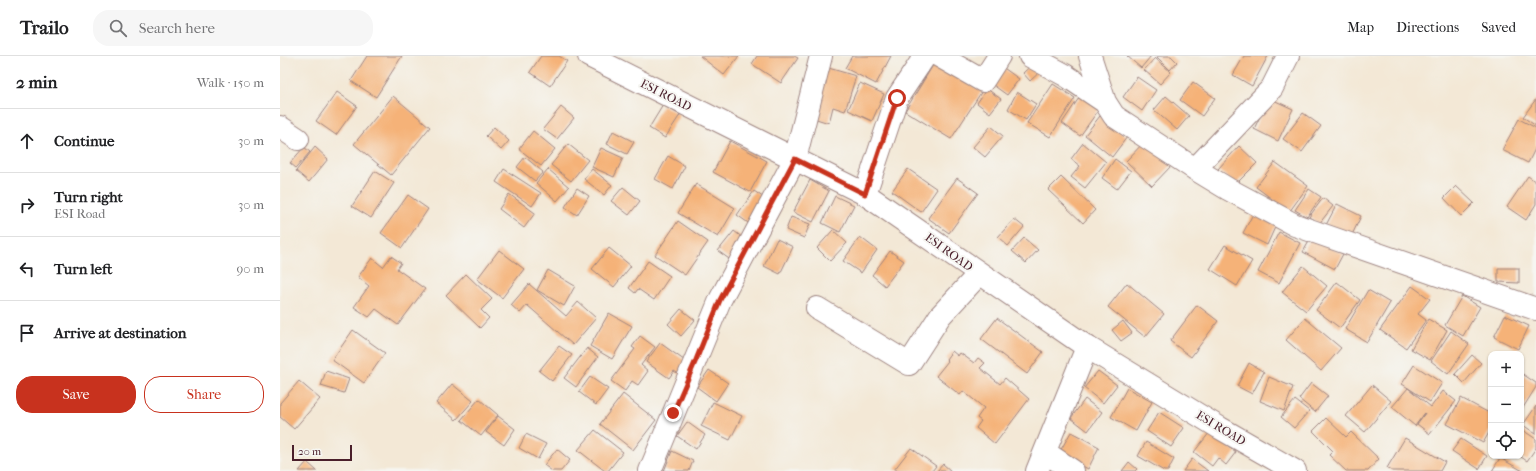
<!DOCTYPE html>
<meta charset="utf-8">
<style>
:root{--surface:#fff;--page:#f6f6f6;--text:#202124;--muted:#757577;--line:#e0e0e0;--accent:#c8321e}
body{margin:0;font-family:"IM FELL French Canon",serif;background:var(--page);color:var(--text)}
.controls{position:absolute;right:12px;bottom:12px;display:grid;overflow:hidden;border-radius:8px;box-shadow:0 1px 3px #0004}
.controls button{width:36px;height:36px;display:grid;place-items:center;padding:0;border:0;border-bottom:1px solid var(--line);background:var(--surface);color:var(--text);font:20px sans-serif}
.scale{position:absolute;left:12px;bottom:10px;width:60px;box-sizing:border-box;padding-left:4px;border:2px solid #4a1f2b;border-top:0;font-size:11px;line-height:14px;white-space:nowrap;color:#4a1f2b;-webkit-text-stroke:3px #f6f6f2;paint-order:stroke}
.stop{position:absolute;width:12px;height:12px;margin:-9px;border:3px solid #c8321e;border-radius:50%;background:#fff}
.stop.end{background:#c8321e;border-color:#fff;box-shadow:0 1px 4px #0008}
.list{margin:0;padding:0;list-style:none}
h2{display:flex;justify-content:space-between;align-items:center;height:52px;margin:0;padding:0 16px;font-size:17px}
h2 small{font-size:13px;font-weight:400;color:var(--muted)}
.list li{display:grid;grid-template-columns:26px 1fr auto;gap:12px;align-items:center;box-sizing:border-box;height:64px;padding:0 16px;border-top:1px solid var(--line)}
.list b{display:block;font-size:15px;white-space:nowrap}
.list p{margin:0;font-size:13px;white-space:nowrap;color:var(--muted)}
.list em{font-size:13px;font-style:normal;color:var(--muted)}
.actions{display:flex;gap:8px;padding:12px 16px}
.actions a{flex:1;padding:9px 0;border:1px solid var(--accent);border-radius:16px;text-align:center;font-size:14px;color:var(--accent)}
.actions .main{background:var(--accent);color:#fff}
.icon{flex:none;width:22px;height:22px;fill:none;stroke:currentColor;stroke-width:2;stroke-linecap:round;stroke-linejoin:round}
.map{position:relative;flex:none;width:1256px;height:415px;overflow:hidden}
header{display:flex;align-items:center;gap:24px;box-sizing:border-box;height:56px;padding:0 20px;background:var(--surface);border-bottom:1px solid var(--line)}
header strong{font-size:19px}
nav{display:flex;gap:22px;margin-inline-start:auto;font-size:14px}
.search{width:280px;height:36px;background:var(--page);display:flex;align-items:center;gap:10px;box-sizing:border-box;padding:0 14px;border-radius:16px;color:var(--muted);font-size:15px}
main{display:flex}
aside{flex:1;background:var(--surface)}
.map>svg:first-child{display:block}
</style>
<header>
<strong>Trailo</strong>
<div class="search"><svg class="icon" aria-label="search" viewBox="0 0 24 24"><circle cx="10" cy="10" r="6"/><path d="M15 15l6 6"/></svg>Search here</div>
<nav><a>Map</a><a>Directions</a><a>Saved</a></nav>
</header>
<main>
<aside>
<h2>2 min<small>Walk · 150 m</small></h2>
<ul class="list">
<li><svg class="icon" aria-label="ahead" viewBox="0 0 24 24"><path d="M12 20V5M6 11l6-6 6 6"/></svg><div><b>Continue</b></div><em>30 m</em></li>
<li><svg class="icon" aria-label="right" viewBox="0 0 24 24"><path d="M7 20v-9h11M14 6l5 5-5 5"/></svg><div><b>Turn right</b><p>ESI Road</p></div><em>30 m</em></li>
<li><svg class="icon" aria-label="left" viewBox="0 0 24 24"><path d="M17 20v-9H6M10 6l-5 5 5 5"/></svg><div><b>Turn left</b></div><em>90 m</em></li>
<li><svg class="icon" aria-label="arrive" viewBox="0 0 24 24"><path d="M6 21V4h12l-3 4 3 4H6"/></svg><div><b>Arrive at destination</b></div></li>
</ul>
<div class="actions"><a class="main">Save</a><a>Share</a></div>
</aside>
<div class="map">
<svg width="1256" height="415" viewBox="0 0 1256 415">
<rect width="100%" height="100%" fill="#f6f6f2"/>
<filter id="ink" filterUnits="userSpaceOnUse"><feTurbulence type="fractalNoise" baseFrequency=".025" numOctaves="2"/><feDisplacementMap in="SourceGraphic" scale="8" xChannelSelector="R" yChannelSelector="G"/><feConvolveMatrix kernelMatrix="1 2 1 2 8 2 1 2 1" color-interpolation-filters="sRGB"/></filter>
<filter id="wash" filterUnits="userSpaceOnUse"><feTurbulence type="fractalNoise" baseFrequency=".012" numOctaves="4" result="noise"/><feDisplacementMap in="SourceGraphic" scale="16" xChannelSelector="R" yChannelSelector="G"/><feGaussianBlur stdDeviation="0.9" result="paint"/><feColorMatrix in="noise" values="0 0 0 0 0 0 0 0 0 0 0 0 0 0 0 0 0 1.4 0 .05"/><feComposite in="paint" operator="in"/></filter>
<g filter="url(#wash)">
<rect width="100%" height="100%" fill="#f3e8d6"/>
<g id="blocks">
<!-- building -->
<path fill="#f5b278" d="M 87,0 L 122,0 L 96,41 L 71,25 Z
M 261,0 L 279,0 L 287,5 L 270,30 L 250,16 Z
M 420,0 L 459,0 L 444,19 Z
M 477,0 L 514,0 L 518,2 L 501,27 L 472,8 Z
M 572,0 L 611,0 L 596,28 L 565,12 Z
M 847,0 L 871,0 L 861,12 Z
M 876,0 L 891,0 L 897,6 L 890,14 Z
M 964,0 L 988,0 L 972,30 L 953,19 Z
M 875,2 L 891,16 L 880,28 L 864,14 Z
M 756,5 L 763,13 L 750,25 L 743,17 Z
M 655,6 L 702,35 L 671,83 L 625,55 Z
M 721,10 L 739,23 L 727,39 L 709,26 Z
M 545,11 L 576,20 L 565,55 L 553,51 L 549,67 L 530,61 Z
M 857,21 L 876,34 L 862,55 L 843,41 Z
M 913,26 L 935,42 L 922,60 L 900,44 Z
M 580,27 L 604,38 L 592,65 L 568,54 Z
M 773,28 L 795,42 L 770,81 L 747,67 Z
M 707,33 L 721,43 L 710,57 L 697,47 Z
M 57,36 L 77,50 L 56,79 L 36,65 Z
M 737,36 L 756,48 L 746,64 L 728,53 Z
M 801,39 L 820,52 L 800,80 L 782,67 Z
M 113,40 L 150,71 L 111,119 L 74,88 Z
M 886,40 L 909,60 L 897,74 L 874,54 Z
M 989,42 L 1013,53 L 998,85 L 974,73 Z
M 1256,43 L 1256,70 L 1243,61 Z
M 383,49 L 400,59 L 385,82 L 369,72 Z
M 281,51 L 294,62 L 277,83 L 263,73 Z
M 1023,57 L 1041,70 L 1022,96 L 1003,83 Z
M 820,60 L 847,81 L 832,101 L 805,79 Z
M 1239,63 L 1256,72 L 1256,91 L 1248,107 L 1222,94 Z
M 711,70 L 723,80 L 705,101 L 693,91 Z
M 214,71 L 229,85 L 221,94 L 206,80 Z
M 253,75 L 275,93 L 261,110 L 239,93 Z
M 333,75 L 354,86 L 347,98 L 327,88 Z
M 866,84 L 892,109 L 872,130 L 846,105 Z
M 450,85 L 487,105 L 470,136 L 433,116 Z
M 803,87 L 826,106 L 805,132 L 791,121 L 800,110 L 791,103 Z
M 288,88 L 308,104 L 291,125 L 271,109 Z
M 959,90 L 977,107 L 955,129 L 938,113 Z
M 24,91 L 30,96 L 16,112 L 10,107 Z
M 35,91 L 48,103 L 29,126 L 16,115 Z
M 321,92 L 343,102 L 334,121 L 312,111 Z
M 388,100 L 405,110 L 393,133 L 375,123 Z
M 245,101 L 263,116 L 255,125 L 237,111 Z
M 835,103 L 851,115 L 837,133 L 822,122 Z
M 995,106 L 1028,130 L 1007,159 L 994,148 L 996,146 L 976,131 Z
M 224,113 L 261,137 L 252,150 L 216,126 Z
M 268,113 L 289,131 L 277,145 L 256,127 Z
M 312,113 L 332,129 L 324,139 L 304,123 Z
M 628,113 L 657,133 L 641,156 L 612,135 Z
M 95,115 L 114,127 L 91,162 L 72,150 Z
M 1248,120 L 1256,126 L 1256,148 L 1246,164 L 1227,151 Z
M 781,121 L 815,154 L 803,167 L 768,134 Z
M 677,122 L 698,137 L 669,177 L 648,162 Z
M 530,124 L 549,135 L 533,166 L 513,156 Z
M 416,128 L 455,152 L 438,181 L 398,157 Z
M 1176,130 L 1194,147 L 1181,160 L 1164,142 Z
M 343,131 L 360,145 L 349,159 L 331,145 Z
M 297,132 L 309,140 L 297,159 L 285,151 Z
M 1029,133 L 1041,141 L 1027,161 L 1015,154 Z
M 474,135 L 490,146 L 474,171 L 457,159 Z
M 229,138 L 255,157 L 244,172 L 219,153 Z
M 128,139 L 148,153 L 122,192 L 101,177 Z
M 555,140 L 574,149 L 560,176 L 542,167 Z
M 1043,142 L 1053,150 L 1039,168 L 1029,161 Z
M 1057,148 L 1081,160 L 1071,181 L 1046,169 Z
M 973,158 L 996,169 L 987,189 L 963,177 Z
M 511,161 L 530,168 L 524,182 L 506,174 Z
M 734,163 L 744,171 L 728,190 L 718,181 Z
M 398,165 L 428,186 L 405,219 L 375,199 Z
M 553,174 L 567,187 L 550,205 L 537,192 Z
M 454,175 L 467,185 L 452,205 L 438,195 Z
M 999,176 L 1020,187 L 999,227 L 978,216 Z
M 580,181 L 597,194 L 581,217 L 563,205 Z
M 744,182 L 758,194 L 746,207 L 732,195 Z
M 1031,182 L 1063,198 L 1055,213 L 1023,196 Z
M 497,183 L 513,191 L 500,218 L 484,210 Z
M 945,189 L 972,205 L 957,230 L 930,213 Z
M 329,192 L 351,210 L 334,231 L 312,213 Z
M 219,194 L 244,213 L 222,242 L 197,223 Z
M 610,195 L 624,205 L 605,230 L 592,219 Z
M 111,200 L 121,207 L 117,213 L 145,233 L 118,269 L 96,253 L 89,261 L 74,251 L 89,230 L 78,221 L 92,202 L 103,211 Z
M 368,205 L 390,220 L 374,244 L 358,233 L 355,237 L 349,232 Z
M 1023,210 L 1047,230 L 1026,255 L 1002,236 Z
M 1218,212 L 1239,212 L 1239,227 L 1218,226 Z
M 268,214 L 295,230 L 284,250 L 257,234 Z
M 186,218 L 212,243 L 201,254 L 209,262 L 200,272 L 166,239 Z
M 1057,226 L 1080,244 L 1060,272 L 1036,254 Z
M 847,227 L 884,258 L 865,281 L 828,251 Z
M 249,228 L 286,260 L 298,246 L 316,262 L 293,289 L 247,249 L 240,257 L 231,249 Z
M 1132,230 L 1150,243 L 1138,258 L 1146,264 L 1126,292 L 1100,274 Z
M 1088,234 L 1110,247 L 1087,286 L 1065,273 Z
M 1182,240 L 1200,251 L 1183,280 L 1165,269 Z
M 917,249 L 938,265 L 911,301 L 890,285 Z
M 401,253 L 415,264 L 401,280 L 388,268 Z
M 329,257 L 352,270 L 332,303 L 310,290 Z
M 1225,259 L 1249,270 L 1238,293 L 1214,281 Z
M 717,262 L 763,296 L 747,318 L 701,283 Z
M 1025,262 L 1061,292 L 1041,315 L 1006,284 Z
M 1148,263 L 1167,274 L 1150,304 L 1131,293 Z
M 843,265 L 852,277 L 841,285 L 832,274 Z
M 73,274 L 105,297 L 84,327 L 52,304 Z
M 1171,275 L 1189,288 L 1168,318 L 1151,305 Z
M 360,280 L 375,291 L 361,309 L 368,315 L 358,329 L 352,325 L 345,335 L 331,325 L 355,293 L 352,291 Z
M 380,287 L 408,307 L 400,319 L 394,315 L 389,322 L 366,306 Z
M 279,290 L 292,299 L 272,325 L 259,315 Z
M 307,292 L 318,301 L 296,331 L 284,322 Z
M 672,295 L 678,300 L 680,297 L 694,307 L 698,302 L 705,307 L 700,312 L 720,328 L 725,322 L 749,343 L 715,388 L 696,372 L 701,365 L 697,362 L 704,352 L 683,335 L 680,339 L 656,320 L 668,305 L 666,303 Z
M 1192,299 L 1201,307 L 1184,327 L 1175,318 Z
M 969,307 L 984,316 L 972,338 L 957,330 Z
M 1134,309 L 1162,327 L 1150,346 L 1122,328 Z
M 429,314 L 448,327 L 436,345 L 417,331 Z
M 46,315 L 69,323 L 64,337 L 41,330 Z
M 818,315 L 837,329 L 823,347 L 804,332 Z
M 1241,317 L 1256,327 L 1256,331 L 1241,355 Z
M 310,321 L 328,333 L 316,349 L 299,336 Z
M 989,321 L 1013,331 L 1004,355 L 980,345 Z
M 19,325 L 40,343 L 14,373 L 0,361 L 0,347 Z
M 1031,327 L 1048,340 L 1035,356 L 1019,343 Z
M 172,328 L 193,345 L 176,364 L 156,347 Z
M 1092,329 L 1111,345 L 1085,376 L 1066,360 Z
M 847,332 L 872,346 L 856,375 L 831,361 Z
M 1128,332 L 1151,351 L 1163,335 L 1176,345 L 1150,378 L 1137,368 L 1145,357 L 1135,370 L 1112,351 Z
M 343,338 L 376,364 L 353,394 L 320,368 Z
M 1181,342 L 1211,358 L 1211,373 L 1203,387 L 1167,368 Z
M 199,343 L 218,359 L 201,380 L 181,364 Z
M 805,343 L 822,356 L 808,375 L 791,362 Z
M 1015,344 L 1029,355 L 1014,372 L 1001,361 Z
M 433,346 L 462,360 L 450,384 L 421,370 Z
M 1256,350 L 1256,378 L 1243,369 Z
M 879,356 L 904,372 L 891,391 L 867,375 Z
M 218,360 L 235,373 L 224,389 L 206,376 Z
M 1046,362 L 1066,381 L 1071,376 L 1099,403 L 1088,415 L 1066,415 L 1049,399 L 1053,395 L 1033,375 Z
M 407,366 L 425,379 L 416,393 L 397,380 Z
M 1241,373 L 1256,383 L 1256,392 L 1247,405 L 1241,401 Z
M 315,374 L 343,396 L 328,415 L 325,415 L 298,394 Z
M 791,376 L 819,391 L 808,413 L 779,397 Z
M 930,376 L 956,396 L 946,409 L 938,402 L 932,410 L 914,396 Z
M 246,378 L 266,388 L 258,403 L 239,392 Z
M 1125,382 L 1165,406 L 1160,415 L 1112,415 L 1107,412 Z
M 1181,383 L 1207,400 L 1199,413 L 1172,395 Z
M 866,386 L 894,403 L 888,415 L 884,415 L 858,400 Z
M 631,392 L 656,410 L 652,415 L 614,414 Z
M 277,393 L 290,404 L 281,415 L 272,415 L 264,409 Z
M 392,395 L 413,405 L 409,415 L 384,415 Z
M 1220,402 L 1243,415 L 1212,415 Z
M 912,403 L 928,415 L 903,415 Z
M 27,406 L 37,415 L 19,415 Z
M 849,406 L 857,413 L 855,415 L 842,415 Z
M 663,408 L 671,415 L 657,415 Z"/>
</g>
</g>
<g filter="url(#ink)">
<use href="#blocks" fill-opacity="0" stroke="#9e8480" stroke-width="1"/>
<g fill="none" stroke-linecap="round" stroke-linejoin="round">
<defs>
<path id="minor" d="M 659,0 L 703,25 L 719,0
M 750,0 L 785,19 L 825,46 L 834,60 L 915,113 L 948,133 L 1015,169 L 1256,253
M 810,0 L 825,46
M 0,71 L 18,83
M 915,113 L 992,32 L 1008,0
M 585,138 L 617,42 L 645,0
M 537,252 L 629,308 L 660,260 L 699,218
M 765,396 L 793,415
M 370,415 L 440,244 L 515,103 L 541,0
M 757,415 L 807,291"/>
<path id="major" d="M 309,0 L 585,138 L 807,291 L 940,372 L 1015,415"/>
</defs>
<!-- minor casing -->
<use href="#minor" stroke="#9e8480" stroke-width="24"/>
<!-- major casing -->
<use href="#major" stroke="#9e8480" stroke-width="24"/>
<!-- minor -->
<use href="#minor" stroke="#fff" stroke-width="22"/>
<!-- major -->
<use href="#major" stroke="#fff" stroke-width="22"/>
</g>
</g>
<g fill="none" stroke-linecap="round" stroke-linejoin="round" filter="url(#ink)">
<!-- route -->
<path stroke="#c8321e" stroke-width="5" d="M 393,357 L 416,304 L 440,244 L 515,103 L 585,138 L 617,42"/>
</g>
<g text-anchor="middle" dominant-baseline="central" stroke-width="4" stroke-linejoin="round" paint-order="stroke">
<!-- street labels -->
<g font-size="12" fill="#4a1f2b" stroke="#f6f6f2">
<text transform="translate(386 39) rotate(27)">ESI ROAD</text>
<text transform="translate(669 196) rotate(36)">ESI ROAD</text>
<text transform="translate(941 372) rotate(31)">ESI ROAD</text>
</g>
</g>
</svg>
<div class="controls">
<button>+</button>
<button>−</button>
<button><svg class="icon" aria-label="locate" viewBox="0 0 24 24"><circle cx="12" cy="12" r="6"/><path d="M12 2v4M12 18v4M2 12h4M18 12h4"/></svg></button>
</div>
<div class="scale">20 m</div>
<div class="stop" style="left:617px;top:42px"></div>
<div class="stop end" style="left:393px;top:357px"></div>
</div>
</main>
